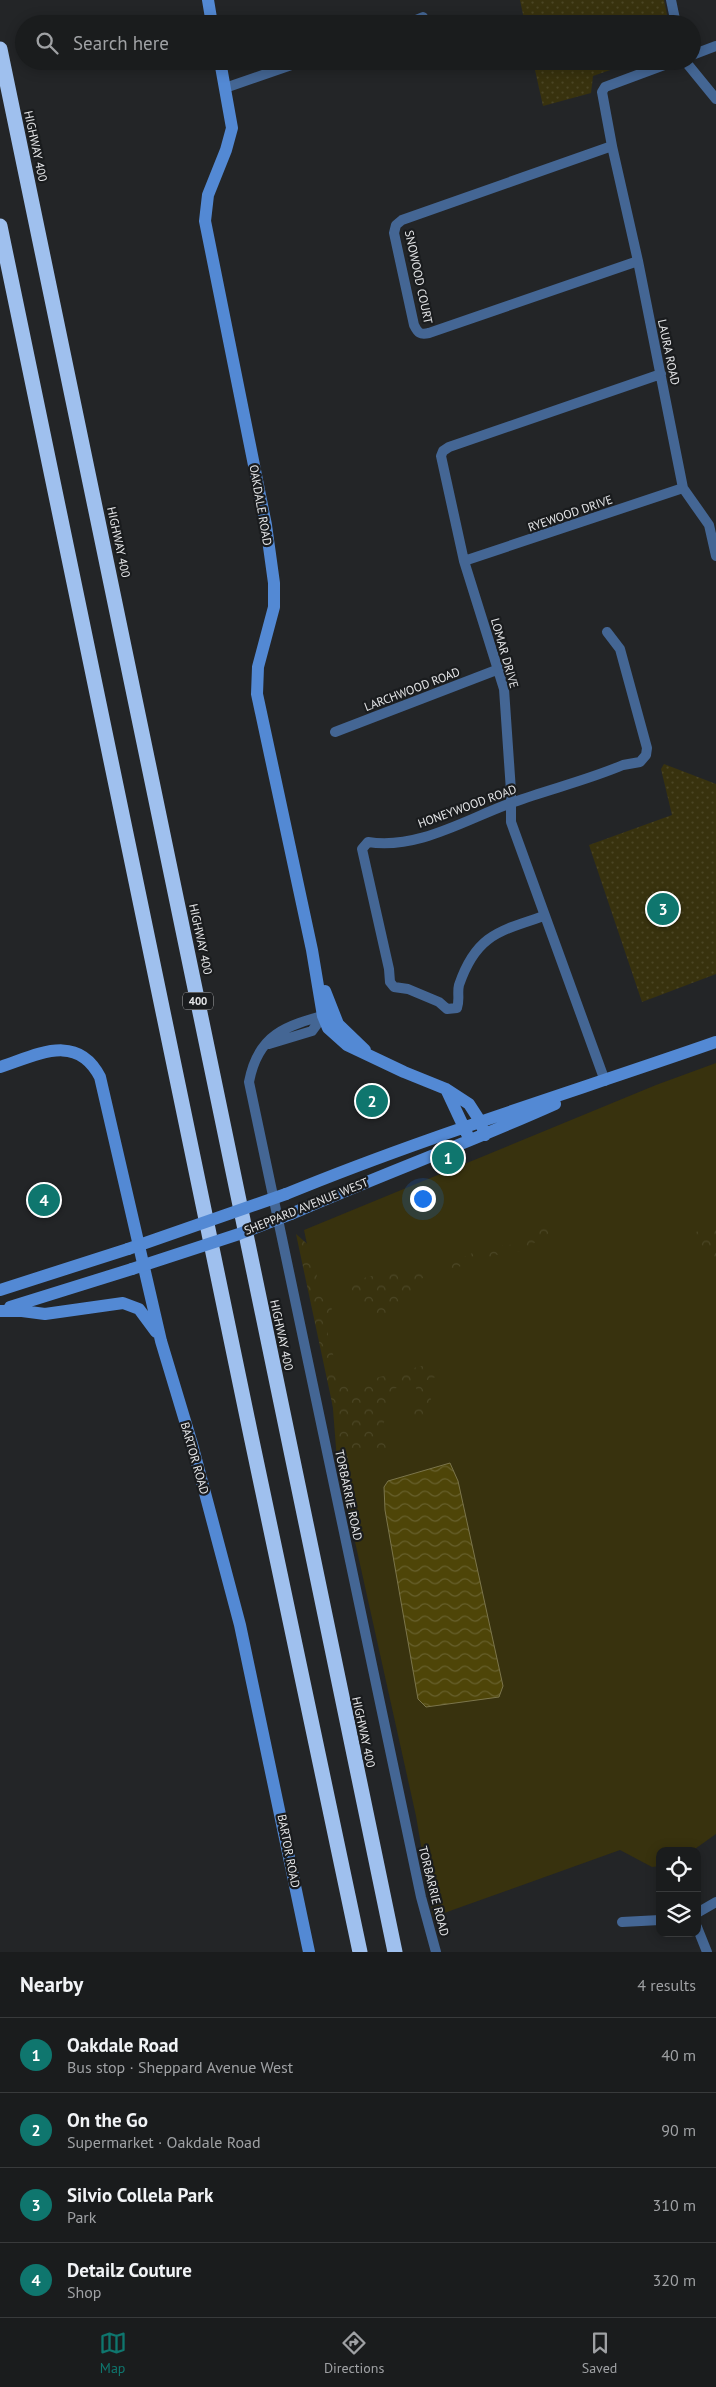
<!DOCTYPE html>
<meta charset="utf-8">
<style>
:root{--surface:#1a1c1d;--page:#232526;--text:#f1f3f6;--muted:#9fa1a4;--line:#383a3b;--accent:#0f766e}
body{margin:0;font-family:"PT Sans",sans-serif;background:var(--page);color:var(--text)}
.controls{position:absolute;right:15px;bottom:15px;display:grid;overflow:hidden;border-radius:10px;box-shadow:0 2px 12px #0003}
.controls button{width:45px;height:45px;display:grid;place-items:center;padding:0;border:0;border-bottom:1px solid var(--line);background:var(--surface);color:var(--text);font:25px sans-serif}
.you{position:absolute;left:422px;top:1198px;width:18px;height:18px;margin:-12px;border:4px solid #fff;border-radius:50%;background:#1a73e8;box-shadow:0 0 0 8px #1a73e833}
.badge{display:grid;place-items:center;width:32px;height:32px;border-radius:50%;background:var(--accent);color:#fff;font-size:16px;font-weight:700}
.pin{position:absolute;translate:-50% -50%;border:2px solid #fff;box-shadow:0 1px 5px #0006}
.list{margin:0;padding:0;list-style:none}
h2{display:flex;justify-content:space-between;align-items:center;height:65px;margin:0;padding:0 20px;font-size:21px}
h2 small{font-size:16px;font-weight:400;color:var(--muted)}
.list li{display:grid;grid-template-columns:32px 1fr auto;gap:15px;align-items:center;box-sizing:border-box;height:75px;padding:0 20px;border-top:1px solid var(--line)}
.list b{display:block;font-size:19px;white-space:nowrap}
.list p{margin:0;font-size:16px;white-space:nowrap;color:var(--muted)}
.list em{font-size:16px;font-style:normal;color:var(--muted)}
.icon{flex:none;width:28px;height:28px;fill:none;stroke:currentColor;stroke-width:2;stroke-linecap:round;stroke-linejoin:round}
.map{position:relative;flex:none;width:716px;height:1952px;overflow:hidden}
.search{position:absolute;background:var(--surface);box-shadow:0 2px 12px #0003;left:15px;right:15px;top:15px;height:55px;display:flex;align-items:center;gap:12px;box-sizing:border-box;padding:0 18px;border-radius:28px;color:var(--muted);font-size:19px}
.sheet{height:365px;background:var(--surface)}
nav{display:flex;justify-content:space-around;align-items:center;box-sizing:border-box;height:70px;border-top:1px solid var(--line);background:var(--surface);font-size:14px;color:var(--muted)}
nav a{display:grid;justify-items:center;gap:2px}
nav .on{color:var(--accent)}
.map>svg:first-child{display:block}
</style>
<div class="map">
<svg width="716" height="1952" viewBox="0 0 716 1952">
<defs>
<pattern id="forest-crowns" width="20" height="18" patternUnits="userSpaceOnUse" patternTransform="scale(1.25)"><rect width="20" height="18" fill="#38320e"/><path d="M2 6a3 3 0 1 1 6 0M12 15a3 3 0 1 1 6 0" fill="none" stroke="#4b4625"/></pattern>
<pattern id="park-dots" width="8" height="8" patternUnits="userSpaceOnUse" patternTransform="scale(1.25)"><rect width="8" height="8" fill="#38320e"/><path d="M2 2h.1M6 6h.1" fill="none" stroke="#4b4625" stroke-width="1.8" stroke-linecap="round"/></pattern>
<pattern id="water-waves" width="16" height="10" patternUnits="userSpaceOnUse" patternTransform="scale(1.25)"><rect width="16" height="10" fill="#4e4508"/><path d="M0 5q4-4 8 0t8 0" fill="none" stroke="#67602c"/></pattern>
</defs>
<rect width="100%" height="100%" fill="#232527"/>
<!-- grass -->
<path fill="#38320e" d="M 716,1063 L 716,1834 L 692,1851 L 660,1851 L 660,1866 L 652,1867 L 620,1850 L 433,1917 L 416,1816 L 337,1461 L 328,1346 L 304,1230 L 656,1085 Z"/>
<!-- forest -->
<path fill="url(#forest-crowns)" d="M 716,1221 L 716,1261 L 686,1242 L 689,1236 Z
M 543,1226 L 551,1232 L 522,1251 L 496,1255 L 420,1279 L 392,1316 L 377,1325 L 347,1283 L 371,1276 L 441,1268 L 485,1247 L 521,1244 Z
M 296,1234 L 313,1249 L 319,1289 L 331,1298 L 332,1315 L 326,1326 L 341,1387 L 437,1362 L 441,1375 L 425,1381 L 435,1412 L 409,1419 L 408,1411 L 424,1408 L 414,1383 L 393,1389 L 383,1426 L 387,1448 L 344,1459 Z"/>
<!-- park -->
<path fill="url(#park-dots)" d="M 520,0 L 664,0 L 669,24 L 525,24 Z
M 533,61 L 636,61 L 593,76 L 591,93 L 543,106 Z
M 664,764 L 716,784 L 716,974 L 642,1002 L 589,845 L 672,815 L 661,769 Z"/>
<!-- water -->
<path fill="url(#water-waves)" stroke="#7b754b" d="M 450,1463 L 458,1481 L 503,1686 L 499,1697 L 426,1707 L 418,1699 L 385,1510 L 384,1487 L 388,1481 Z"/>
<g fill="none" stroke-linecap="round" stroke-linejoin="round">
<!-- street -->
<path stroke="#446694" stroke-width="10" d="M 671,0 L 676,24
M 406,24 L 423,17
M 692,55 L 716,46
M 675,61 L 605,87 L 602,92 L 612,146 L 638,261 L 683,488 L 709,525 L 716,556
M 685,61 L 716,99
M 225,88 L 303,61
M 612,146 L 402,220 L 396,225 L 394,233 L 414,325 C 418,333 420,335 429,333 L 638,261
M 464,561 L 683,488
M 335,732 L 499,669
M 544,916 C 499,931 476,935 459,985 C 457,993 460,1000 457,1008 L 447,1009 L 439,1002 L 408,989 L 394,987 L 390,982 L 389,969 L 362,849 L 368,842 C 419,850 468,818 514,802 C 550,789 588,780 623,765 L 640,762 L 646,755 L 647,748 L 620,649 L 607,632
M 329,1014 C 285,1026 258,1034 249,1082 L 421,1897 L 436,1952
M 269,1044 L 312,1031 L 323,1016
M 605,1081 L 511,822 L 511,791 L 504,689 L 464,561 L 441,456 L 443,451 L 449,447 L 661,374
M 697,1913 L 716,1902
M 622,1922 L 660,1920
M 697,1927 L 707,1952"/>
<!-- secondary -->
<path stroke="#5389d4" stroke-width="12" d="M 208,0 L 212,24
M 220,61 L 232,128 L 226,150 L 208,195 L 205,221 L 266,525 L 274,583 L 274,607 L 258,667 L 257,694 L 312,950 L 323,1016 L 328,1028 L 347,1045 L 404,1072 L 446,1089 L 469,1104 L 480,1121 L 485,1135
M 325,991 L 338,1024 L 365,1050
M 0,1067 C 37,1055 77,1032 100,1077 L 161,1341 L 192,1444 L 240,1625 L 309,1952
M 446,1089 L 467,1134
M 286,1194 C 427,1136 573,1092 716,1042
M 291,1214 C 378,1176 468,1143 555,1104
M 0,1290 L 128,1249
M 10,1307 L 132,1269
M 0,1311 L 22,1311 L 45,1314 L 123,1303 L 139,1309 L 156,1332"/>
<!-- highway -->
<path stroke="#9fc0ee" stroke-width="15" d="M 0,49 L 395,1952
M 0,226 L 251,1436 L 360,1952"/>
<!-- secondary-bridge -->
<path stroke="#5389d4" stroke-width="12" d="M 128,1249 L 286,1194
M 132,1269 L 239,1234 L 291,1214"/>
</g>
<g text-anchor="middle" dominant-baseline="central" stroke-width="4.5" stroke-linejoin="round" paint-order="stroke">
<!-- shield labels -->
<rect fill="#1a1c1e" stroke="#a8a9ab" stroke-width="1" x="183" y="992.5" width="30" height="17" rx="4"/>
<g font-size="11" font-weight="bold" fill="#e5e6e8">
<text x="198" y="1001">400</text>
</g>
<!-- street labels -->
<g font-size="12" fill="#e5e6e8" stroke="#1a1c1e">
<text transform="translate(36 146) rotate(78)">HIGHWAY 400</text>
<text transform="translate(419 277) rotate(78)">SNOWOOD COURT</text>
<text transform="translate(669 352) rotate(78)">LAURA ROAD</text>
<text transform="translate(261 505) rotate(80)">OAKDALE ROAD</text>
<text transform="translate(570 513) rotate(-19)">RYEWOOD DRIVE</text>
<text transform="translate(119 542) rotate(78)">HIGHWAY 400</text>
<text transform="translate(505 653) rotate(74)">LOMAR DRIVE</text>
<text transform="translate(412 689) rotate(-21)">LARCHWOOD ROAD</text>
<text transform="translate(467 806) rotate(-20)">HONEYWOOD ROAD</text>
<text transform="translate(201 939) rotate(78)">HIGHWAY 400</text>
<text transform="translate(306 1206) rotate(-22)">SHEPPARD AVENUE WEST</text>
<text transform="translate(282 1335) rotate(78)">HIGHWAY 400</text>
<text transform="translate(195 1458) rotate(74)">BARTOR ROAD</text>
<text transform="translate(349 1495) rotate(78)">TORBARRIE ROAD</text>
<text transform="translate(364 1732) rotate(78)">HIGHWAY 400</text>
<text transform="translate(289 1851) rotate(79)">BARTOR ROAD</text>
<text transform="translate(434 1891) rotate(76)">TORBARRIE ROAD</text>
</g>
</g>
</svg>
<div class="controls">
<button><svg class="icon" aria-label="locate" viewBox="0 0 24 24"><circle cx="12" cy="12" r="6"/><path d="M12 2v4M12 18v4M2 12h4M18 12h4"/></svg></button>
<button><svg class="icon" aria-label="layers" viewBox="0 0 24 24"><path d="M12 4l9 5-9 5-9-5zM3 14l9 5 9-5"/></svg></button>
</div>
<div class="you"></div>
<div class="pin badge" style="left:448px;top:1158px">1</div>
<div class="pin badge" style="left:372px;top:1101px">2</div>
<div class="pin badge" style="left:663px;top:909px">3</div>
<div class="pin badge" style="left:44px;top:1200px">4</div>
<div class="search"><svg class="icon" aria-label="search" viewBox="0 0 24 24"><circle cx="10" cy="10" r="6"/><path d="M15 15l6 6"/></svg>Search here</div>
</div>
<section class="sheet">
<h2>Nearby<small>4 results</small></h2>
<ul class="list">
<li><span class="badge">1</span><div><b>Oakdale Road</b><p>Bus stop · Sheppard Avenue West</p></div><em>40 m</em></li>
<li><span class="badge">2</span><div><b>On the Go</b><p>Supermarket · Oakdale Road</p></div><em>90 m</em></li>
<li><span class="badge">3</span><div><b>Silvio Collela Park</b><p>Park</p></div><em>310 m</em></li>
<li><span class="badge">4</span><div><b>Detailz Couture</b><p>Shop</p></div><em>320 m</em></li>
</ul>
</section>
<nav>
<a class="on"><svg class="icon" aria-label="map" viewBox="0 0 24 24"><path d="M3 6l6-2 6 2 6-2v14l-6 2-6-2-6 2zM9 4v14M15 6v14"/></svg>Map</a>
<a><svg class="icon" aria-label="directions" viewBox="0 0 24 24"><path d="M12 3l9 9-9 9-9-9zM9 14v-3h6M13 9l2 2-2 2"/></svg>Directions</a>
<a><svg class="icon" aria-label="saved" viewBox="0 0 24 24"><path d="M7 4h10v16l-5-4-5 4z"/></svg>Saved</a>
</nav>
